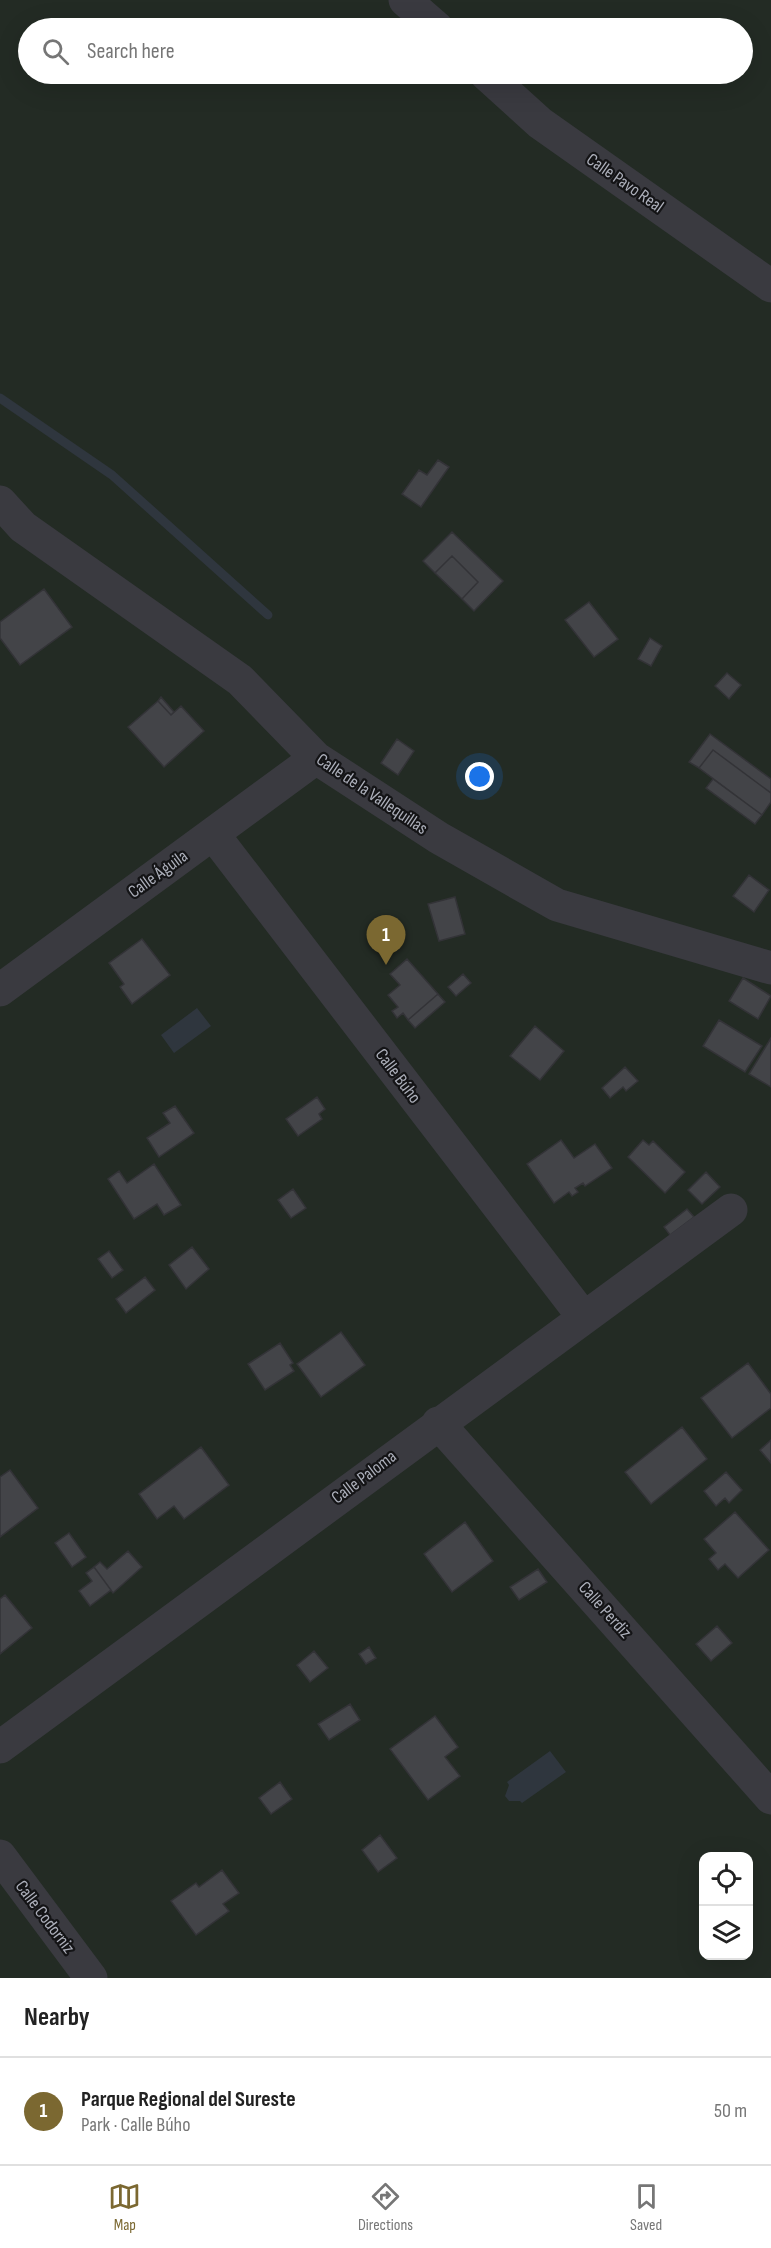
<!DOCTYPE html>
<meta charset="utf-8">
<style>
:root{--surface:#fff;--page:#f2f2f2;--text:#222;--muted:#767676;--line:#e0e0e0;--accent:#7b6831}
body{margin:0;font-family:"Sofia Sans Condensed",sans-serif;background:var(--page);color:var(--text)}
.controls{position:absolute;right:18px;bottom:18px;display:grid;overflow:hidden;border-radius:12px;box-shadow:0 6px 24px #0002}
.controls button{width:54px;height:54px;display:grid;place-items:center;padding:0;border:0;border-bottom:2px solid var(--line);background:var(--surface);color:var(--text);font:30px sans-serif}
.you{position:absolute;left:480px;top:777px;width:21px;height:21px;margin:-15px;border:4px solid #fff;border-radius:50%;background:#1a73e8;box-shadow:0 0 0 9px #1a73e833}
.badge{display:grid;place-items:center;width:39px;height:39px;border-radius:50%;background:var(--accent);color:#fff;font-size:20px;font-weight:700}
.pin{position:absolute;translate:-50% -50px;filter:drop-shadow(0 2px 3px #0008)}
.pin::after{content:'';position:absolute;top:32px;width:21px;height:18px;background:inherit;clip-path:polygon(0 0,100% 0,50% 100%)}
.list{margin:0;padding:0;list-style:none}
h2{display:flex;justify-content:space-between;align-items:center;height:78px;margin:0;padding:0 24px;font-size:26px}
h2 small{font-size:20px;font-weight:400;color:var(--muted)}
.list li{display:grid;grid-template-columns:39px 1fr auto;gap:18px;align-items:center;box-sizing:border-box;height:108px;padding:0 24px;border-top:2px solid var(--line)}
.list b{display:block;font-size:22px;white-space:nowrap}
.list p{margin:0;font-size:20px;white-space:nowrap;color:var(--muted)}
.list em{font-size:20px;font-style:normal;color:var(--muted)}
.icon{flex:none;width:33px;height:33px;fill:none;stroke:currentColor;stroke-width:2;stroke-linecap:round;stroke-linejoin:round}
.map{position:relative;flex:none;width:771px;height:1978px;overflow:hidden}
.search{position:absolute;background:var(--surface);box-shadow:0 6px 24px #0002;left:18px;right:18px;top:18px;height:66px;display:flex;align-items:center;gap:15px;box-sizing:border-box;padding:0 21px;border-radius:33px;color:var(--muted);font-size:22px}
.sheet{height:186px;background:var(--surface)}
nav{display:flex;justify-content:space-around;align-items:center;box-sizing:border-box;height:84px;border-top:2px solid var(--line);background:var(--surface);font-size:16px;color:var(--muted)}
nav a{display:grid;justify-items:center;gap:3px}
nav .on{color:var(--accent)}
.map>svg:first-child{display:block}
</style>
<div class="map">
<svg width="771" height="1978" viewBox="0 0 771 1978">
<rect width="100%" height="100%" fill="#19191b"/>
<!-- green -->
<path fill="#232b24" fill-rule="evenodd" d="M 0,0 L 771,0 L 771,1978 L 0,1978 ZM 28,28 L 742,28 L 742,74 L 28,74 ZM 704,1856 L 748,1856 L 748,1956 L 704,1956 Z"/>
<!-- water -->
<path fill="#2f363e" d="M 197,1008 L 211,1026 L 174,1053 L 161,1035 Z
M 550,1751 L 566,1772 L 522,1803 L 520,1801 L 509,1801 L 505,1796 L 509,1785 L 507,1782 Z"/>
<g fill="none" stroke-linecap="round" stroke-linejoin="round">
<!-- stream -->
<path stroke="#2f363e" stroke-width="9" d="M 0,398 L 112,475 L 268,615"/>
</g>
<!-- building -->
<path fill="#434448" stroke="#333337" stroke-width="1.5" d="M 438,460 L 449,467 L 421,507 L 402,494 L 419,470 L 427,475 Z
M 452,532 L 503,581 L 474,611 L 462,599 L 478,582 L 452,556 L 435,573 L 423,561 Z
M 452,556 L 478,582 L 462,599 L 435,573 Z
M 44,589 L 72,627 L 20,665 L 0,638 L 0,622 Z
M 589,602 L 618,639 L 594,657 L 565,620 Z
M 650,638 L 662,646 L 651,666 L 638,659 Z
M 727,673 L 741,685 L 729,699 L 715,686 Z
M 161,697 L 174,712 L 171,715 L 158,701 Z
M 158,701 L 171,715 L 181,706 L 204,731 L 164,767 L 128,727 Z
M 710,734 L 771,779 L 771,793 L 713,750 L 699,768 L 689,762 Z
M 397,739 L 414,751 L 398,775 L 381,763 Z
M 713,750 L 771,793 L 771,802 L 762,815 L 699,768 Z
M 713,779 L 762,815 L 755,824 L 706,788 Z
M 749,875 L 769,890 L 754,912 L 733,896 Z
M 455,897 L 465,934 L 439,941 L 428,904 Z
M 142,939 L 170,975 L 132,1004 L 120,987 L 124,984 L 109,963 Z
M 407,959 L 438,994 L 408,1020 L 403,1013 L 397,1018 L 392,1011 L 398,1007 L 388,995 L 400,985 L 390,974 Z
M 463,974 L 471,983 L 456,996 L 448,987 Z
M 743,978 L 771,996 L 758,1019 L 729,1001 Z
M 438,994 L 445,1002 L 415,1028 L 408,1020 Z
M 719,1020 L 762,1046 L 745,1072 L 703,1046 Z
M 535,1026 L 564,1051 L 540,1080 L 510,1056 Z
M 771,1038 L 771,1087 L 749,1074 Z
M 625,1067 L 638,1081 L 626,1091 L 623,1087 L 610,1098 L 602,1088 Z
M 317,1097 L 325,1109 L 319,1114 L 322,1119 L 298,1136 L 286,1119 Z
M 175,1106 L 194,1133 L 159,1157 L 147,1138 L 170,1123 L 163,1113 Z
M 561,1140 L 574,1158 L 595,1144 L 612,1168 L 585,1186 L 583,1183 L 575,1188 L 578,1192 L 572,1196 L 569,1192 L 554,1203 L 527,1164 Z
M 643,1140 L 649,1145 L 653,1141 L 685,1172 L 665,1193 L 628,1157 Z
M 154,1164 L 181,1205 L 164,1215 L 157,1204 L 134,1219 L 108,1179 L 119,1171 L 127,1183 Z
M 706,1172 L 720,1187 L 702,1204 L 688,1190 Z
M 293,1189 L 306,1208 L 291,1218 L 278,1200 Z
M 687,1209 L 694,1217 L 670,1235 L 664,1227 Z
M 192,1247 L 209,1269 L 186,1289 L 169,1265 Z
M 109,1251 L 123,1270 L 112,1278 L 98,1259 Z
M 145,1277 L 155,1290 L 126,1313 L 116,1299 Z
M 341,1332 L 365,1365 L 321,1397 L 297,1364 Z
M 280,1343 L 293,1363 L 290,1365 L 294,1371 L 265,1390 L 248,1364 Z
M 748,1363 L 771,1394 L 771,1408 L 732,1438 L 701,1398 Z
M 682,1427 L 707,1459 L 651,1504 L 625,1472 Z
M 771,1440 L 771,1463 L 760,1450 Z
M 201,1447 L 229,1485 L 184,1519 L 174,1506 L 157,1519 L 139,1494 Z
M 10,1470 L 38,1508 L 0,1537 L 0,1477 Z
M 726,1472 L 742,1490 L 729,1503 L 725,1498 L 716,1506 L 704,1491 Z
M 735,1512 L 769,1550 L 738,1578 L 725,1564 L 718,1570 L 709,1559 L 716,1553 L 704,1539 Z
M 465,1522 L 493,1561 L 452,1592 L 424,1554 Z
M 69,1533 L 86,1557 L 72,1567 L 55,1543 Z
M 128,1551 L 142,1567 L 113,1593 L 94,1567 L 100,1562 L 107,1569 Z
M 94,1567 L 111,1590 L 90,1606 L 79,1591 L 92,1581 L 86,1573 Z
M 538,1569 L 547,1582 L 519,1600 L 510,1587 Z
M 5,1595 L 32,1628 L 0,1654 L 0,1599 Z
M 717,1626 L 732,1643 L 711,1661 L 696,1644 Z
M 369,1647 L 376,1658 L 366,1664 L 359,1654 Z
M 314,1651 L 328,1668 L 310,1682 L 297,1665 Z
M 350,1704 L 360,1720 L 329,1740 L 318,1724 Z
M 435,1716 L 458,1747 L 445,1757 L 460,1776 L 428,1800 L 390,1749 Z
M 280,1782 L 292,1799 L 271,1814 L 259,1798 Z
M 380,1835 L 397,1858 L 378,1872 L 362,1850 Z
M 222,1870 L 239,1893 L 223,1904 L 229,1911 L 196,1935 L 171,1901 L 196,1883 L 199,1887 Z"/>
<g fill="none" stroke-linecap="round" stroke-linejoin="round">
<!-- minor -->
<path stroke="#3a3a40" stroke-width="33" d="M 405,0 L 437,28
M 486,74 L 540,123 L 771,286
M 0,502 L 23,527 L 240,680 L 316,758 L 439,838 L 557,905 L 771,968
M 213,834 L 584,1318
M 0,990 L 316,758
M 438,1423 L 771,1798
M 0,1747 L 731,1210
M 0,1856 L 91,1978"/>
</g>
<g text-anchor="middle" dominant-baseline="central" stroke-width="4.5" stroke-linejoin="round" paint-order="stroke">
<!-- street labels -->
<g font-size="18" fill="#acafba" stroke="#141416">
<text transform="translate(625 183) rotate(35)">Calle Pavo Real</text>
<text transform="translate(372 794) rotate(34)">Calle de la Vallequillas</text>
<text transform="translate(158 874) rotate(-36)">Calle Águila</text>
<text transform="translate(398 1076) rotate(53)">Calle Búho</text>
<text transform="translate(364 1477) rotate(-37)">Calle Paloma</text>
<text transform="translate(605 1610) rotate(48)">Calle Perdiz</text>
<text transform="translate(45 1917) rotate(53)">Calle Codorniz</text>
</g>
</g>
</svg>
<div class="controls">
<button><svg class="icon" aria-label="locate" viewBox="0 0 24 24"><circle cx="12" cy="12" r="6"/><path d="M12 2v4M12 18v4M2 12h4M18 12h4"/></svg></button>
<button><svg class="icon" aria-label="layers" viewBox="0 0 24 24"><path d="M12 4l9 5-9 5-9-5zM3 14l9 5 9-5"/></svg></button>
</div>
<div class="you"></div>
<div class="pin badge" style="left:386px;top:965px">1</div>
<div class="search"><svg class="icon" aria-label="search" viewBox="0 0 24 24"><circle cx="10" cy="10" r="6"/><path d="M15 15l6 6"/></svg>Search here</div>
</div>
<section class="sheet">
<h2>Nearby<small></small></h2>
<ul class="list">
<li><span class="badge">1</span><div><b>Parque Regional del Sureste</b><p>Park · Calle Búho</p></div><em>50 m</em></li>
</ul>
</section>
<nav>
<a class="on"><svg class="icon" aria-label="map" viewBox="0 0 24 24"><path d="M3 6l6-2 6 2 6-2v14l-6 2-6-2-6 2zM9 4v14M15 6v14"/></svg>Map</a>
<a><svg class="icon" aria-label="directions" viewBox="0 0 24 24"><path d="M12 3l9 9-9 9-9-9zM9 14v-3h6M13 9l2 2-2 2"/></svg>Directions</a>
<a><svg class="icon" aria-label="saved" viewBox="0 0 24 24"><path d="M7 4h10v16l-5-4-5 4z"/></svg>Saved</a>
</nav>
